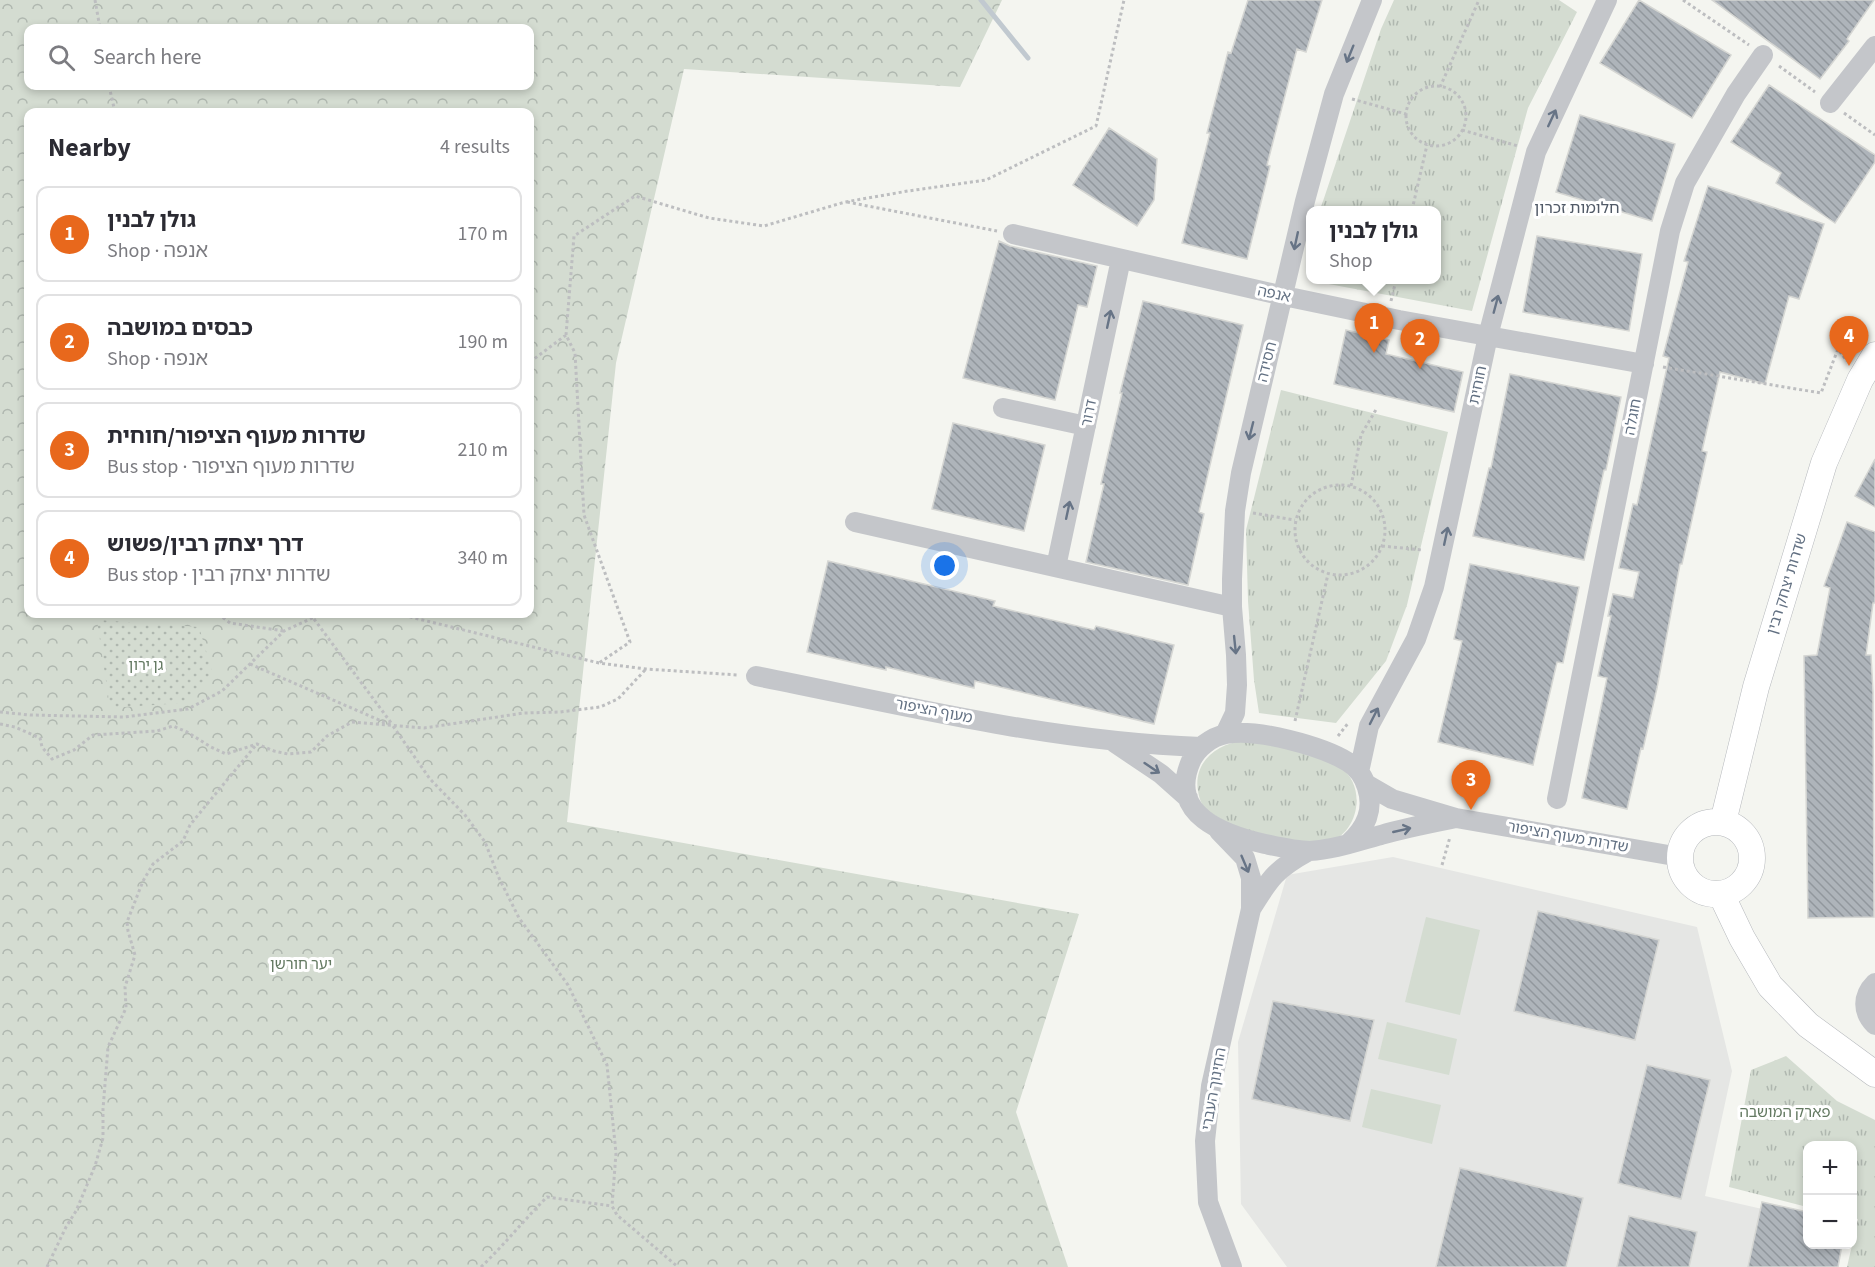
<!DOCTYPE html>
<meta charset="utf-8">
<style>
:root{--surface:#fff;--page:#f2f2f3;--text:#2b2b33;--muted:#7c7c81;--line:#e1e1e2;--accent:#e8681c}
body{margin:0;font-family:"Source Sans 3","Noto Sans Hebrew",sans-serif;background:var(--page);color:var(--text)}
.controls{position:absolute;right:18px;bottom:18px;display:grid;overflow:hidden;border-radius:12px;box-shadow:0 3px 9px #0003}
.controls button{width:54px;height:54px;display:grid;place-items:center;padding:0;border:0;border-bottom:2px solid var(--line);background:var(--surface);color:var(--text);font:30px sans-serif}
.you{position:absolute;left:945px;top:566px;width:21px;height:21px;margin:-15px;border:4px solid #fff;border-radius:50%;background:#1a73e8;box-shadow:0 0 0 9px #1a73e833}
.badge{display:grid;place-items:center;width:39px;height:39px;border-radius:50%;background:var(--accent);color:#fff;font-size:20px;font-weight:700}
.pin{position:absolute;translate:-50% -50px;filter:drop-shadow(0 2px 3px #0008)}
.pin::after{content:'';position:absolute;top:32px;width:21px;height:18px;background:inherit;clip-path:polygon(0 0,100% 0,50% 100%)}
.popup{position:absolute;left:1306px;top:206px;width:135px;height:78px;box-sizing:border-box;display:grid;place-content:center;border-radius:12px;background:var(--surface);filter:drop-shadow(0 2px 4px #0005);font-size:20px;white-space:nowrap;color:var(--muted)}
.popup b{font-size:22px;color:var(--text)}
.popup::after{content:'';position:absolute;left:50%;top:100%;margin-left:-12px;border:12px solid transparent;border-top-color:var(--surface)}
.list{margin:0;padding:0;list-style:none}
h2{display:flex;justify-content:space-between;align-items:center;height:78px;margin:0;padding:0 24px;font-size:26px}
h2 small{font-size:20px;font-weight:400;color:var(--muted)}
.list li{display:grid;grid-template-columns:39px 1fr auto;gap:18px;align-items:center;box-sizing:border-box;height:96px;margin:0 12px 12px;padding:0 12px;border:2px solid var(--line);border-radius:12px}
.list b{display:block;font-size:22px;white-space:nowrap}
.list p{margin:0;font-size:20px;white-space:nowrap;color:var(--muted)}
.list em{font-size:20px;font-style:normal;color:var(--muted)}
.icon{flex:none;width:33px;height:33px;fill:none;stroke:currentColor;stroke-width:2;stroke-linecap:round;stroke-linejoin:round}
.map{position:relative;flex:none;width:1875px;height:1267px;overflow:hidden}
.search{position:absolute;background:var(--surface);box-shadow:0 3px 9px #0003;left:24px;top:24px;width:510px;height:66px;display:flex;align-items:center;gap:15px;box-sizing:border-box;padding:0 21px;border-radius:12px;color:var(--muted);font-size:22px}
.panel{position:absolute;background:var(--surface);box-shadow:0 3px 9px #0003;left:24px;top:108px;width:510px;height:510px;border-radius:12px}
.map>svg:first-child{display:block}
</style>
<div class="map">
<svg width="1875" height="1267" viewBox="0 0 1875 1267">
<defs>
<pattern id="grass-tufts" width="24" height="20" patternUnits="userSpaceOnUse" patternTransform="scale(1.5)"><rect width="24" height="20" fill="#d4dcd1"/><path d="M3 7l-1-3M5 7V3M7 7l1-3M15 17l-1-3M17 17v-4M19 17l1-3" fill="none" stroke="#afb7af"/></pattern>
<pattern id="forest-crowns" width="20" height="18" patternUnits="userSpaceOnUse" patternTransform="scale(1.5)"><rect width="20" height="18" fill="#d4dcd1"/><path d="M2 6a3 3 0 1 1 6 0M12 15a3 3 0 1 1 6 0" fill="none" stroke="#afb7af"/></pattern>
<pattern id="garden-dots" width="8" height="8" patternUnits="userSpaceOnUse" patternTransform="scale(1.5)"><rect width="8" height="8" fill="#d4dcd1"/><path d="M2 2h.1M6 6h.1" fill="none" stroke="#afb7af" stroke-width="1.8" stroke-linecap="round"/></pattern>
<pattern id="building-back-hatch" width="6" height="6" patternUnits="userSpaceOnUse" patternTransform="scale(1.5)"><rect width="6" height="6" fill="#aeb4ba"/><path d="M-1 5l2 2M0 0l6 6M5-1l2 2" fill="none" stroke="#91979d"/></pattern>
</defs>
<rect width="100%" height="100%" fill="#f4f5f0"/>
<!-- built -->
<path fill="#e5e6e4" d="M 1393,857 L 1697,927 L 1732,1071 L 1705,1196 L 1807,1219 L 1808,1244 L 1837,1245 L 1832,1267 L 1287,1267 L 1241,1204 L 1238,1042 L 1287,875 Z"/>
<!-- grass -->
<path fill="url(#grass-tufts)" d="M 1394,0 L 1559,0 L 1577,12 L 1528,108 L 1472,311 L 1318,282 L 1318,280 L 1437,280 L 1437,210 L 1320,210 L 1381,29 Z
M 1281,390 L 1448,432 L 1407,605 L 1386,661 L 1336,723 L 1259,713 L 1254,680 L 1248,601 L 1246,530 Z
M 1244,741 C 1260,744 1277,745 1293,749 C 1303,751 1314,756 1323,760 C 1329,762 1336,764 1340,767 C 1368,786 1359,836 1325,843 C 1315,845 1303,843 1294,841 C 1277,838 1250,836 1236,828 C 1229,825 1223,820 1216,816 C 1213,814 1207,811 1205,808 C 1201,804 1199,797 1198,791 C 1193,762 1217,743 1244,741 Z
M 1786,1056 L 1837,1101 L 1875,1120 L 1875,1267 L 1847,1267 L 1858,1219 L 1853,1218 L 1852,1146 L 1808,1146 L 1807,1207 L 1729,1187 L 1751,1070 Z"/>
<!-- forest -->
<path fill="url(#forest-crowns)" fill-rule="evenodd" d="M 0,0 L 1002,0 L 960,87 L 684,69 L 616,363 L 567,822 L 1079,914 L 1016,1112 L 1068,1267 L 0,1267 ZM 28,28 L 530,28 L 530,86 L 28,86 ZM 28,112 L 530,112 L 530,614 L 28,614 Z"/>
<!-- garden -->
<path fill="url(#garden-dots)" d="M 97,620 L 199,627 L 214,678 L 183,703 L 110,708 Z"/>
<!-- pitch -->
<path fill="#d4dcd1" d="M 1426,917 L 1480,930 L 1460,1015 L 1405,1002 Z
M 1387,1022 L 1457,1039 L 1449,1075 L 1378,1059 Z
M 1371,1089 L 1441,1105 L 1432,1144 L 1362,1127 Z"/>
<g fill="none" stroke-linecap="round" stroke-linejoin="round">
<!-- stream -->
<path stroke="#c1c9d0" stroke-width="5" d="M 981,0 L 1028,58"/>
</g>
<!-- building -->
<path fill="url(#building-back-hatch)" stroke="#d5d6d3" stroke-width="1.5" d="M 1248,0 L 1322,0 L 1306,52 L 1297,49 L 1267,165 L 1270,166 L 1247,259 L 1182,243 L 1210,133 L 1207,133 L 1228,52 L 1231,53 Z
M 1639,0 L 1731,55 L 1692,118 L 1600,63 Z
M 1712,0 L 1874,0 L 1847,39 L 1849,41 L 1820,79 Z
M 1769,85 L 1875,155 L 1875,162 L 1835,223 L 1776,183 L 1781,173 L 1731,142 Z
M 1580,115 L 1675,144 L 1652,221 L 1556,192 Z
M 1109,128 L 1157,159 L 1154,200 L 1137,226 L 1073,185 Z
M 1708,186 L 1824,224 L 1799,299 L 1789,296 L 1765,384 L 1720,372 L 1702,451 L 1707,452 L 1682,564 L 1680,564 L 1657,688 L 1643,749 L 1641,748 L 1627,809 L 1582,798 L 1607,678 L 1598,676 L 1611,616 L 1608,616 L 1613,594 L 1633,598 L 1639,572 L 1619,568 L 1633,504 L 1637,505 L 1669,358 L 1663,356 L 1688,262 L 1684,261 Z
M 1537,236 L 1642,254 L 1629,331 L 1523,312 Z
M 999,241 L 1010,246 L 1097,266 L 1087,307 L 1078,305 L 1055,400 L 963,378 Z
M 1143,301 L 1243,325 L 1199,512 L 1204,514 L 1188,585 L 1086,562 L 1104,484 L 1101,484 L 1122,393 L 1120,393 Z
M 1346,330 L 1389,340 L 1386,354 L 1463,372 L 1454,412 L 1334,384 Z
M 1510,374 L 1621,397 L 1606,470 L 1604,470 L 1584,560 L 1473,536 L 1489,468 L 1491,468 Z
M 953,423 L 1045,445 L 1024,531 L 932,509 Z
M 1875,459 L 1875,507 L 1855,496 Z
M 1847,522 L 1875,532 L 1875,603 L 1873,603 L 1866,655 L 1871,655 L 1873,692 L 1874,917 L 1808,918 L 1804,656 L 1817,655 L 1830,588 L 1824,586 Z
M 828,561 L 995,601 L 993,606 L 1094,630 L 1096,626 L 1174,645 L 1154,724 L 975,681 L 974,688 L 886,667 L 886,670 L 807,652 Z
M 1470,564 L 1579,587 L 1563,663 L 1557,662 L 1533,765 L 1438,742 L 1462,641 L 1454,639 Z
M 1538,911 L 1659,940 L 1635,1040 L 1514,1011 Z
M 1273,1001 L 1374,1020 L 1350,1121 L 1252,1099 Z
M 1647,1065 L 1710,1080 L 1681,1199 L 1618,1183 Z
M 1460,1168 L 1583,1198 L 1566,1267 L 1436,1267 Z
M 1762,1202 L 1808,1212 L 1808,1245 L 1842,1245 L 1838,1267 L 1748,1267 Z
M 1629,1216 L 1697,1232 L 1689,1267 L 1617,1267 Z"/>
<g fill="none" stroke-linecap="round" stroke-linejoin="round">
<defs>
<path id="major" d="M1680 858a36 36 0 1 1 72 0a36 36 0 1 1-72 0Z
M 1723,822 L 1756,687 L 1824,463 L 1860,380 L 1875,355
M 1721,894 L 1742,938 L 1770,986 L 1808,1025 L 1875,1074"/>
</defs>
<!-- major casing -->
<use href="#major" stroke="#b6b9bd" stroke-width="27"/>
<!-- path -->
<path stroke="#bdbec0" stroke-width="3" stroke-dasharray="3 3" stroke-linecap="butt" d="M 95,0 L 100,28
M 1683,0 L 1749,45
M 1779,66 L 1815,92
M 109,86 L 115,112
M1406 116a30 30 0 1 1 60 0a30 30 0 1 1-60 0Z
M 1440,87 L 1479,0
M 1352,99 L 1406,114
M 1844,113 L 1875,135
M 1462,130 L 1518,146
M 847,202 L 997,231
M 1412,210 L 1427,145
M 1391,301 L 1396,280
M 566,335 L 574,236 L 635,196 L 709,218 L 764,226 L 845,202 L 908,191 L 986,180 L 1096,126 L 1124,0
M 530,362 L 566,335 L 575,353 L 584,515 L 630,642 L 599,663
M 1663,367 L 1821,393 L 1838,349 L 1847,361
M1295 530a45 45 0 1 1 90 0a45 45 0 1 1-90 0Z
M 1351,486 L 1361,435 L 1377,408
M 1253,513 L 1295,520
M 1382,546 L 1422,550
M 218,614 L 230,623 L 284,631
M 398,614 L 599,663 L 646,669 L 738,675
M 314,619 L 392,724
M 250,664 L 393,726 L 430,779 L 465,815 L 485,842 L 499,878 L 519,918 L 568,985 L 607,1065 L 616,1153 L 612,1206 L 617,1215 L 678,1267
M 0,712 L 30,715 L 124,717 L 188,709 L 222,691 L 284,631 L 321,614
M 1295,721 L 1328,574
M 0,724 L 15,727 L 40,738 L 42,747 L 52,759 L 74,750 L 93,735 L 157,731 L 173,726 L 187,732 L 211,747 L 226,754 L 257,744 L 274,751 L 288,754 L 311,752 L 327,736 L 352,722 L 424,728 L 524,713 L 560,712 L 600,707 L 618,699 L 646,669
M 1338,736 L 1349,722
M 1442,865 L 1450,837
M 47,1267 L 66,1227 L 76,1211 L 95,1166 L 103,1138 L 103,1109 L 108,1047 L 126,1008 L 125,987 L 135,955 L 128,931 L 127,922 L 143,881 L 153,864 L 183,841 L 190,825 L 203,809 L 256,745
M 481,1267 C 504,1245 524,1220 547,1197 L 612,1206"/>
<!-- minor -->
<path stroke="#c4c6ca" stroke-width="20" d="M 1830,103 L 1875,46
M 1013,234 L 1284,296 L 1399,320 L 1644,364
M 1003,408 L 1086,426
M 855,522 L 1232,607
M 1056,567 L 1121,259
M 756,676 C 903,705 1051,742 1201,747
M 1225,734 L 1235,713 L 1237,685 L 1236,655 L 1232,607 L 1232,579 L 1235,511 L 1241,473 L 1305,201 L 1334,94 L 1372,0
M 1115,743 L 1161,774 L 1188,798
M 1359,772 L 1369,726 L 1416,639 L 1434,587 L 1488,336 L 1536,152 L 1607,0
M 1366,784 L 1392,799 L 1456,818 L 1680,857
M 1557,799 L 1670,231 L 1685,183 L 1736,94 L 1763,55
M 1219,831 L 1245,858 L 1251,878 L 1251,909 L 1211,1086 L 1205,1141 L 1208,1202 L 1232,1267
M 1349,843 C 1357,836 1363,829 1367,818 C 1374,799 1366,773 1348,762 C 1322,746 1256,728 1226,734 C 1211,737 1197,748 1191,761 C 1167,815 1225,835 1265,844 C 1279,847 1296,851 1310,851 C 1334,850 1358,841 1381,835 C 1405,828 1431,823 1456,818
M 1251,909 C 1270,878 1276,869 1309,851
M 1875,983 C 1862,996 1862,1012 1875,1025"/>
<!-- major -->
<use href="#major" stroke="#fff" stroke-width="26"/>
</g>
<!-- one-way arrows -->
<defs><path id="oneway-shaft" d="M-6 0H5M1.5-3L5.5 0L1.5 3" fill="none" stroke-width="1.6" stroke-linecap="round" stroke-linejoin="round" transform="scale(1.5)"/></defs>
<g stroke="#677486">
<use href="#oneway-shaft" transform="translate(1350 54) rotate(112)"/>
<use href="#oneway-shaft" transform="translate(1552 118) rotate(-65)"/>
<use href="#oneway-shaft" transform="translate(1296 241) rotate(102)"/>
<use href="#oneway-shaft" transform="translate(1496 304) rotate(-75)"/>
<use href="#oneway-shaft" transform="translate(1109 319) rotate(-78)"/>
<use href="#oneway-shaft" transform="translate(1251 431) rotate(104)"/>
<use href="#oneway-shaft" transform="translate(1068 510) rotate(-78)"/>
<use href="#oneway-shaft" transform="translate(1446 536) rotate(-78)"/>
<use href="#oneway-shaft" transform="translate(1235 645) rotate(84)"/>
<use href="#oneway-shaft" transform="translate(1374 716) rotate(-63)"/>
<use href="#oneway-shaft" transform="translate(1152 768) rotate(34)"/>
<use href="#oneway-shaft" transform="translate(1402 830) rotate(-13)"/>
<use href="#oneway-shaft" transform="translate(1245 864) rotate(67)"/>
</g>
<g text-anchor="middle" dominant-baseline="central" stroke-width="6" stroke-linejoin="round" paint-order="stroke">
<!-- street labels -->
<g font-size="15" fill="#627082" stroke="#fff">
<text transform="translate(1274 294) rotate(12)">אנפה</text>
<text transform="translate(1267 362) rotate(-76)">חסידה</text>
<text transform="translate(1478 385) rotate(-78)">חוחית</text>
<text transform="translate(1089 413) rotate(-78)">דרור</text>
<text transform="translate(1633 417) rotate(-79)">חוגלה</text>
<text transform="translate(1787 584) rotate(-73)">שדרות יצחק רבין</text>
<text transform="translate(934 711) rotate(11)">מעוף הציפור</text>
<text transform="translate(1568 837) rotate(10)">שדרות מעוף הציפור</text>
<text transform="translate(1214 1089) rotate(-80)">החינוך העברי</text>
</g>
<!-- park labels -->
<g font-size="15" fill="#637961" stroke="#fff">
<text x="146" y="665">גן ירון</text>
<text x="301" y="964">יער חורשן</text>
<text x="1785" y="1112">פארק המושבה</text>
</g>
<!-- neighbourhood labels -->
<g font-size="16" fill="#515a67" stroke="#fff">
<text x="1577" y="208">חלומות זכרון</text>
</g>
</g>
</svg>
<div class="controls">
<button>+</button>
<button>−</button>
</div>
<div class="you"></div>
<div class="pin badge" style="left:1374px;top:353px">1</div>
<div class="popup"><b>גולן לבנין</b>Shop</div>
<div class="pin badge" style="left:1420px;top:369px">2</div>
<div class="pin badge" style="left:1471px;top:810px">3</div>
<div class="pin badge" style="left:1849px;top:366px">4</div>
<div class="search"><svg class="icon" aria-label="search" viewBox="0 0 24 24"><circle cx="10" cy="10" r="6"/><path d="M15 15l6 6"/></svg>Search here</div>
<section class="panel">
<h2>Nearby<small>4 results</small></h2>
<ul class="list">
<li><span class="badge">1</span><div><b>גולן לבנין</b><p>Shop · אנפה</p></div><em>170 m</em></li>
<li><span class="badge">2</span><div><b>כבסים במושבה</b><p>Shop · אנפה</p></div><em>190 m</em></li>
<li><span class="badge">3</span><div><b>שדרות מעוף הציפור/חוחית</b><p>Bus stop · שדרות מעוף הציפור</p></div><em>210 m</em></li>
<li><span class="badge">4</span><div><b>דרך יצחק רבין/פשוש</b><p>Bus stop · שדרות יצחק רבין</p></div><em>340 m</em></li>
</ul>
</section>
</div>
